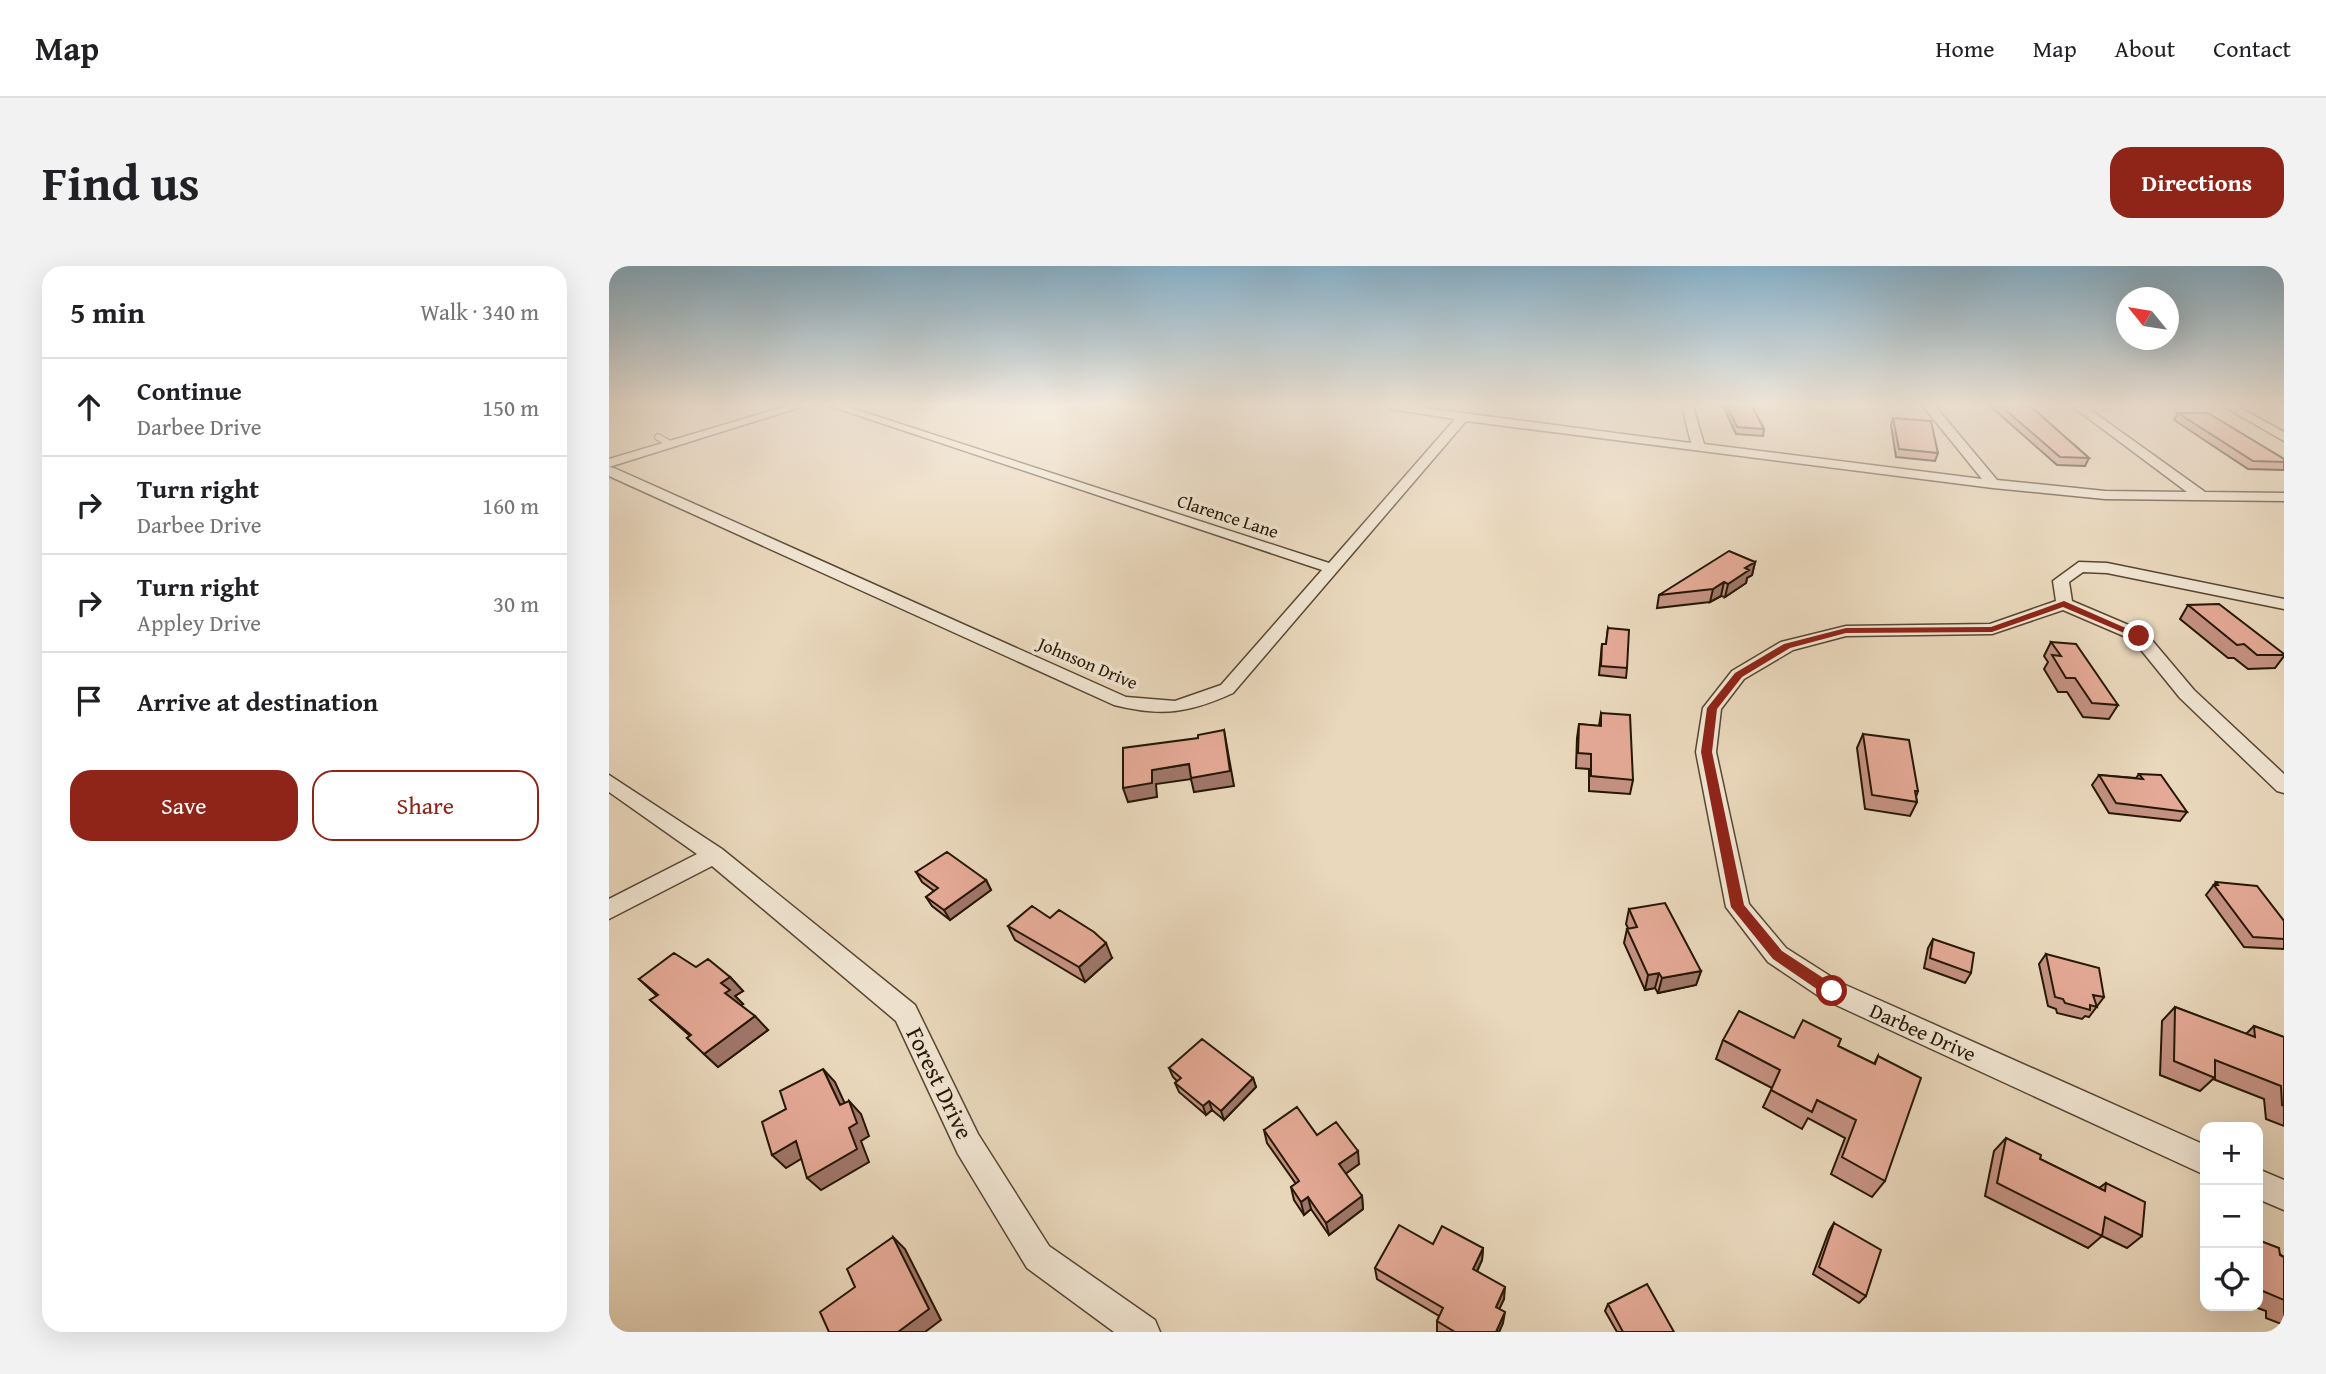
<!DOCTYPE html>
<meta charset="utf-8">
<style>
:root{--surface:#fff;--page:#f2f2f2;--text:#202124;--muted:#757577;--line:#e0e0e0;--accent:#8f2418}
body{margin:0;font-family:"Gentium Book Plus",serif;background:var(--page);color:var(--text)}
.controls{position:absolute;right:21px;bottom:21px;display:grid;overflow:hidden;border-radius:14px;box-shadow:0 7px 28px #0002}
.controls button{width:63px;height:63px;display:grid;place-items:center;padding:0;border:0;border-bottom:2px solid var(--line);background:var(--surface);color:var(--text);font:35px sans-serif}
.compass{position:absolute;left:1507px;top:21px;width:63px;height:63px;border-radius:50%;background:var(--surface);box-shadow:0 7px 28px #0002;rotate:300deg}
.stop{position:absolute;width:21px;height:21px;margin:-16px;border:5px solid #8f2418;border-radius:50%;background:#fff}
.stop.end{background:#8f2418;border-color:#fff;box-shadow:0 2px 7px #0008}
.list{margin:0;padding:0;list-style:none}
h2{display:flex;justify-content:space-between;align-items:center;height:91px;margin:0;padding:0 28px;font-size:30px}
h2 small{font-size:23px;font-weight:400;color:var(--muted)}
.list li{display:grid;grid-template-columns:46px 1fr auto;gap:21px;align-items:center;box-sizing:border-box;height:98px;padding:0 28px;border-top:2px solid var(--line)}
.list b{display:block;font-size:26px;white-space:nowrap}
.list p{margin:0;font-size:23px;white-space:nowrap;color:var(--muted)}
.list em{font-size:23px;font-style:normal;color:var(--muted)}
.actions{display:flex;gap:14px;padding:21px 28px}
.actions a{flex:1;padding:16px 0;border:2px solid var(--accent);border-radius:21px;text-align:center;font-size:24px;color:var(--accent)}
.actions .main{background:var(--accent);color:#fff}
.icon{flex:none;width:38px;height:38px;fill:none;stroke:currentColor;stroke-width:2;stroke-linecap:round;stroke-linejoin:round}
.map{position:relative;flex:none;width:1675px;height:1066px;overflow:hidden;border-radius:21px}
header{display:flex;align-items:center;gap:42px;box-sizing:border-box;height:98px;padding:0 35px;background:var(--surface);border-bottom:2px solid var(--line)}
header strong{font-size:33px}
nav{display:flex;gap:38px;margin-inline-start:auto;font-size:24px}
.intro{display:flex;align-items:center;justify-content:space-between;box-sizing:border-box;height:168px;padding:0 42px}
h1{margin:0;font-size:49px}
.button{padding:18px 32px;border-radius:21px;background:var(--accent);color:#fff;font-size:24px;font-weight:700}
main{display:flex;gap:42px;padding:0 42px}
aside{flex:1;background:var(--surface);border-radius:21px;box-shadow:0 7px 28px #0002}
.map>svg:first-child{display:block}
</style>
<header>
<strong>Map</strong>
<nav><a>Home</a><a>Map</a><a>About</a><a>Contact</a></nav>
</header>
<div class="intro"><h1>Find us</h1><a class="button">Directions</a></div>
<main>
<aside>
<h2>5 min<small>Walk · 340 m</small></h2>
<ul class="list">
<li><svg class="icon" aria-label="ahead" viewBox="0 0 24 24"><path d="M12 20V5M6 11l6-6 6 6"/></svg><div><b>Continue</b><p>Darbee Drive</p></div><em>150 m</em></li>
<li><svg class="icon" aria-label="right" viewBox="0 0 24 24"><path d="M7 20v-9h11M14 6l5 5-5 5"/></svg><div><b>Turn right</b><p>Darbee Drive</p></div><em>160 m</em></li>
<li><svg class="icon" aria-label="right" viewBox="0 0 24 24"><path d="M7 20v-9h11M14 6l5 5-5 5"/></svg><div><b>Turn right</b><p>Appley Drive</p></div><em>30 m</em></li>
<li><svg class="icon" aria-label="arrive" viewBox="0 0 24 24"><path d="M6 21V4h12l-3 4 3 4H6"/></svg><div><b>Arrive at destination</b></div></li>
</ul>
<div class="actions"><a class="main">Save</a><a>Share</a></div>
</aside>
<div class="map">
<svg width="1675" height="1066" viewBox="0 0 1675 1066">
<rect width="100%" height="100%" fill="#ead8bc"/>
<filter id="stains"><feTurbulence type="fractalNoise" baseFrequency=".00286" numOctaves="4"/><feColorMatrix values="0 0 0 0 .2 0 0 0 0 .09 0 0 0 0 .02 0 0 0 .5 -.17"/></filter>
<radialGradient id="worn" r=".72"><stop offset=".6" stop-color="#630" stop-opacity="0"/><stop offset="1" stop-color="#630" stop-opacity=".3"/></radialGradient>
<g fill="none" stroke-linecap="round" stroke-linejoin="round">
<defs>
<path id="lane" d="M 49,171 L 61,178"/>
<path id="street" d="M 178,140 L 195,140 L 0,201 L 0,193 Z
M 221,140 L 236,140 L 720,297 L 846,153 L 781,143 L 776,140 L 801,140 L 1082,177 L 1073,140 L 1084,140 L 1095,178 L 1373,213 L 1314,140 L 1326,140 L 1388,214 L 1496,225 L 1578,226 L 1463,140 L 1476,140 L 1596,226 L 1675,227 L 1675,235 L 1496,233 L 1384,222 L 857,155 L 624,427 C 580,447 553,451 505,439 L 0,210 L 0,201 L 5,202 L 517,431 L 566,435 L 612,419 L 713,304 Z
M 1614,140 L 1628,140 L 1675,166 L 1675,175 Z
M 1470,296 L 1498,297 L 1675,333 L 1675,343 L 1498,307 L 1474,306 L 1460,316 L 1463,335 L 1536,366 L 1585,424 L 1675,508 L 1675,527 L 1668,525 L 1571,432 L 1524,374 L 1454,344 L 1383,368 L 1237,370 L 1184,384 L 1135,413 L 1112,443 L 1107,486 L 1140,638 L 1177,682 L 1232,717 L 1596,879 L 1596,909 L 1214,733 L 1159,696 L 1117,641 L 1087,486 L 1094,442 L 1123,405 L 1172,376 L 1237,360 L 1381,358 L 1447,335 L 1444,315 Z
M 0,509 L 113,583 L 306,739 L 369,868 L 440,980 L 546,1054 L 551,1066 L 505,1066 L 418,1002 L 349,888 L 287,755 L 103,600 L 0,653 L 0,633 L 88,588 L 0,526 Z
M 1649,903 L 1675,914 L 1675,944 L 1649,933 Z"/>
</defs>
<!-- lane casing -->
<use href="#lane" stroke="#564733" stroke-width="8"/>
<!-- street casing -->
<use href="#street" stroke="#564733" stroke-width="3"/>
<!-- lane -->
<use href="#lane" stroke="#f1e6d3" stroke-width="6"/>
<!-- street -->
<use href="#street" fill="#f1e6d3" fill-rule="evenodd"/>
</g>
<!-- wall -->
<path fill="#c59282" stroke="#251705" stroke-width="2" d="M 1114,140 L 1143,140 L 1155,163 L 1154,170 L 1127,168 Z
M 1381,140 L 1421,140 L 1480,192 L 1476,200 L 1448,199 Z
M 1569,147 L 1675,193 L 1675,204 L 1639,203 L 1565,154 Z
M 1284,152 L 1329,187 L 1326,195 L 1287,191 L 1282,159 Z
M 1146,296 L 1143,309 L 1138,312 L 1137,317 L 1116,331 L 1112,330 L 1101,336 L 1048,342 L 1050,329 Z
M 1579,339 L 1675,388 L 1675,390 L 1666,402 L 1639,403 L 1625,392 L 1619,392 L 1571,353 Z
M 999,362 L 1018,402 L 1017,412 L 990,409 L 993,378 L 997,378 Z
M 1442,376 L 1509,439 L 1500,453 L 1474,451 L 1458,426 L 1449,426 L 1435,403 L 1439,396 L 1435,390 Z
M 992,447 L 1024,514 L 1021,528 L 980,525 L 980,503 L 967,502 L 968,472 L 970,458 L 990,460 Z
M 1254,468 L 1309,525 L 1307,531 L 1308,536 L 1301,550 L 1256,543 L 1248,482 Z
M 1530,508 L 1578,546 L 1571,555 L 1500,547 L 1483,519 L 1490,509 L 1527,512 Z
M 307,606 L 377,614 L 382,624 L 341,654 L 323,640 L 317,631 L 325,625 L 313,616 Z
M 1607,616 L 1675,655 L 1675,683 L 1635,681 L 1597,629 Z
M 1020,643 L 1092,705 L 1087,719 L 1049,727 L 1046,722 L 1036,724 L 1015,677 L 1018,663 L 1019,662 L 1017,658 Z
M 441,652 L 503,692 L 476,716 L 406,674 L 399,660 Z
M 1324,673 L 1362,707 L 1356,717 L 1315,702 L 1319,682 Z
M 1437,688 L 1495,731 L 1480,751 L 1476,750 L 1473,753 L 1448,747 L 1447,743 L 1439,740 L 1430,698 Z
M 87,701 L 121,711 L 134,725 L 126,730 L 134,738 L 132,739 L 159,764 L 109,801 L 78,772 L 81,770 L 41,734 L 48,730 L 30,713 Z
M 1566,741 L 1637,768 L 1645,760 L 1675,771 L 1675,860 L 1657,853 L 1655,833 L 1604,813 L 1591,825 L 1551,809 L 1553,755 Z
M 1185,772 L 1229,780 L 1265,798 L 1269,790 L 1276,915 L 1263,931 L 1222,908 L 1236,872 L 1199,852 L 1193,863 L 1154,841 L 1163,822 L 1107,793 L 1114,774 Z
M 560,802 L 644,812 L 647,821 L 615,854 L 603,844 L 597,849 L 570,826 L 566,817 L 568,815 L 564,811 Z
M 655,864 L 708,869 L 750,898 L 736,908 L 753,930 L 754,943 L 720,969 L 702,943 L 695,949 L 685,934 L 682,921 L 687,918 L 658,877 Z
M 1397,872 L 1431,893 L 1490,922 L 1497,917 L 1533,970 L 1518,982 L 1493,970 L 1479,982 L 1376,930 L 1385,885 Z
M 1225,957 L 1257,1030 L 1250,1037 L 1204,1008 L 1220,965 Z
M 1596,970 L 1596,990 L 1594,972 Z
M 1649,974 L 1675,991 L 1675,1059 L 1657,1052 L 1657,1045 L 1643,1040 L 1649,1040 Z
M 824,978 L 874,982 L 873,994 L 868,1006 L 895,1033 L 890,1043 L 894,1057 L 890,1066 L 828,1066 L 828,1055 L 830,1050 L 768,1013 L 766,1002 Z
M 999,1038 L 1065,1066 L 1008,1066 L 996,1045 Z"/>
<!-- shaded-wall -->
<path fill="#a0776a" stroke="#251705" stroke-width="2" d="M 1146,296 L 1143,309 L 1138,312 L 1137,317 L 1116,331 L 1119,318 L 1136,302 Z
M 1115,316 L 1112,330 L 1101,336 L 1104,323 Z
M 615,464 L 625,520 L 585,526 L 582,513 L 547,518 L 548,531 L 519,536 L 514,522 L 543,504 L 580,498 Z
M 377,614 L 382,624 L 341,654 L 335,644 Z
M 497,677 L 503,692 L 476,716 L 470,701 Z
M 1092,705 L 1087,719 L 1049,727 L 1053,712 Z
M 1050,707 L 1046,722 L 1036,724 L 1039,709 Z
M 121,711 L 134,725 L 126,730 L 134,738 L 129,741 L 116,727 L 112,717 Z
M 146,750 L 159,764 L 109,801 L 95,788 Z
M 214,803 L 226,816 L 243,853 L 231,839 Z
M 644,812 L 647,821 L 615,854 L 612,845 Z
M 240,835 L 252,848 L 260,870 L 252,875 L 260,896 L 212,924 L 198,912 L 240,862 Z
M 600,835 L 603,844 L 597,849 L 594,840 Z
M 187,875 L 200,888 L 177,902 L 163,889 Z
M 749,885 L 750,898 L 732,911 L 730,898 Z
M 753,930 L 754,943 L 720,969 L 717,957 Z
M 699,931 L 702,943 L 695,949 L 692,936 Z
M 284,971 L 296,983 L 332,1054 L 316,1066 L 289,1066 Z
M 874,982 L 873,994 L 863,1015 L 864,1003 Z
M 896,1021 L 895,1033 L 886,1052 L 887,1041 Z
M 896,1046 L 894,1057 L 890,1066 L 887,1066 Z"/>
<!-- building -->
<path fill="#e5aa97" stroke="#251705" stroke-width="2" d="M 1118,140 L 1143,140 L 1155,163 L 1128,161 Z
M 1392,140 L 1421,140 L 1480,192 L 1451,191 Z
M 1569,147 L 1599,147 L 1675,193 L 1675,196 L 1644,195 Z
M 1284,152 L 1322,155 L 1329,187 L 1290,183 Z
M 1120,285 L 1146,296 L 1136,302 L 1140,304 L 1119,318 L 1115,316 L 1104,323 L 1050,329 Z
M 1610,338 L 1675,388 L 1675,389 L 1648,389 L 1635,378 L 1628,379 L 1579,339 Z
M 999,362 L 1020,364 L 1018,402 L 992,400 L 993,378 L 997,378 Z
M 1442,376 L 1467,378 L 1509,439 L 1483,437 L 1466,412 L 1457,412 L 1443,389 L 1452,390 Z
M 992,447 L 1021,449 L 1024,514 L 982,510 L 982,488 L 969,487 L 970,458 L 992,460 Z
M 615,464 L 621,505 L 582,512 L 580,498 L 543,504 L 543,517 L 514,522 L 514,482 L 589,472 L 589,469 Z
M 1254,468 L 1300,474 L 1309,525 L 1306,525 L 1308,536 L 1263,529 Z
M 1530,508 L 1552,509 L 1578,546 L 1507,537 L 1490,509 L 1534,513 Z
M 338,586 L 377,614 L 335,644 L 317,631 L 329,622 L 307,606 Z
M 1607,616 L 1648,620 L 1675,655 L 1675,673 L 1644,671 L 1605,619 L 1609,619 Z
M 1056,637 L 1092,705 L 1053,712 L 1050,707 L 1039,709 L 1018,663 L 1028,661 L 1020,643 Z
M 423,640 L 441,652 L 450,644 L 485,666 L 497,677 L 470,701 L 399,660 Z
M 1324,673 L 1365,687 L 1362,707 L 1321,692 Z
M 65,687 L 87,701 L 99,693 L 121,711 L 112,717 L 121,724 L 116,727 L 146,750 L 95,788 L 78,772 L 82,769 L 41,734 L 49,729 L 30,713 Z
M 1437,688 L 1490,702 L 1495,731 L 1484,729 L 1488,741 L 1481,739 L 1481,744 L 1456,737 L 1454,733 L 1446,731 Z
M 1566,741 L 1646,771 L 1645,760 L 1675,771 L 1675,840 L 1673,839 L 1672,820 L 1606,794 L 1606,812 L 1565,795 Z
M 1130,745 L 1185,772 L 1194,754 L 1232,773 L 1229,780 L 1266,798 L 1269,790 L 1312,812 L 1276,915 L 1233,891 L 1247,854 L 1208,834 L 1203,846 L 1162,824 L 1171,804 L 1114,774 Z
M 593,773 L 644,812 L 612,845 L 600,835 L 594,840 L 566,817 L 572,812 L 560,802 Z
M 214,803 L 231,839 L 240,835 L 248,857 L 240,862 L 248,883 L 198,912 L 187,875 L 163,889 L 153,856 L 177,843 L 171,825 Z
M 688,841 L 708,869 L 727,856 L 749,885 L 730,898 L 753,930 L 717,957 L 699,931 L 692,936 L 682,921 L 690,915 L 655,864 Z
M 1397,872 L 1432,889 L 1431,893 L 1496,925 L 1497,917 L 1536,936 L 1533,970 L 1496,951 L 1493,970 L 1388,917 Z
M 1225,957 L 1272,984 L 1257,1030 L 1210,1001 Z
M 790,959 L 824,978 L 833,960 L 874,982 L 864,1003 L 896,1021 L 887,1041 L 896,1046 L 887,1066 L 846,1066 L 828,1055 L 834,1042 L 766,1002 Z
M 284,971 L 320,1043 L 289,1066 L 220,1066 L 211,1046 L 246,1021 L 238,1003 Z
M 1649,974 L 1670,982 L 1671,989 L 1675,991 L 1675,1034 L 1649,1023 Z
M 1038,1018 L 1065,1066 L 1014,1066 L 999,1038 Z"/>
<!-- sky -->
<linearGradient id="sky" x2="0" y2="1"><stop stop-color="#88b6d2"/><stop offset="0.48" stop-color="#f6ede1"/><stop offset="1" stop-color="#f6ede1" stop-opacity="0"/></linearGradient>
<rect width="1675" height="289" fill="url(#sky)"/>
<!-- route -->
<path fill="#8f2418" d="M 1455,335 L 1535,370 L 1527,372 L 1454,341 L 1383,366 L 1237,367 L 1181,382 L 1133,411 L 1108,443 L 1103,486 L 1135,639 L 1173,685 L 1228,721 L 1228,730 L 1218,730 L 1164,693 L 1122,641 L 1092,486 L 1098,442 L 1126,407 L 1175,378 L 1237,362 L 1382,361 Z"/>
<g text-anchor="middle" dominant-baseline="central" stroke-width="7" stroke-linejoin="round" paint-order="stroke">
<!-- far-street labels -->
<g font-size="18" fill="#251705" stroke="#f1e6d3">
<text transform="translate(619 250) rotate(18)">Clarence Lane</text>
<text transform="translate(479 397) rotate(23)">Johnson Drive</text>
</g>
<!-- street labels -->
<g font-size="21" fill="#251705" stroke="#f1e6d3">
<text transform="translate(1314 766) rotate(24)">Darbee Drive</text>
</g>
<!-- near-street labels -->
<g font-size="24" fill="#251705" stroke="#f1e6d3">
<text transform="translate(331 817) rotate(64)">Forest Drive</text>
</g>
</g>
<rect width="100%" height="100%" filter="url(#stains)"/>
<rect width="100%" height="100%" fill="url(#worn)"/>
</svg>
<div class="controls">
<button>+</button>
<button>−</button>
<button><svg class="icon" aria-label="locate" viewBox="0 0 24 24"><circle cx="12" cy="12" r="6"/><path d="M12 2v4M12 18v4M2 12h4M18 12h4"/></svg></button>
</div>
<svg class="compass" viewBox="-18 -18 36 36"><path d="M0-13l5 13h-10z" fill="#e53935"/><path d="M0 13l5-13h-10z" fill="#757577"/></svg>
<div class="stop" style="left:1223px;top:725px"></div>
<div class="stop end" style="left:1530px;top:370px"></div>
</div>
</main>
